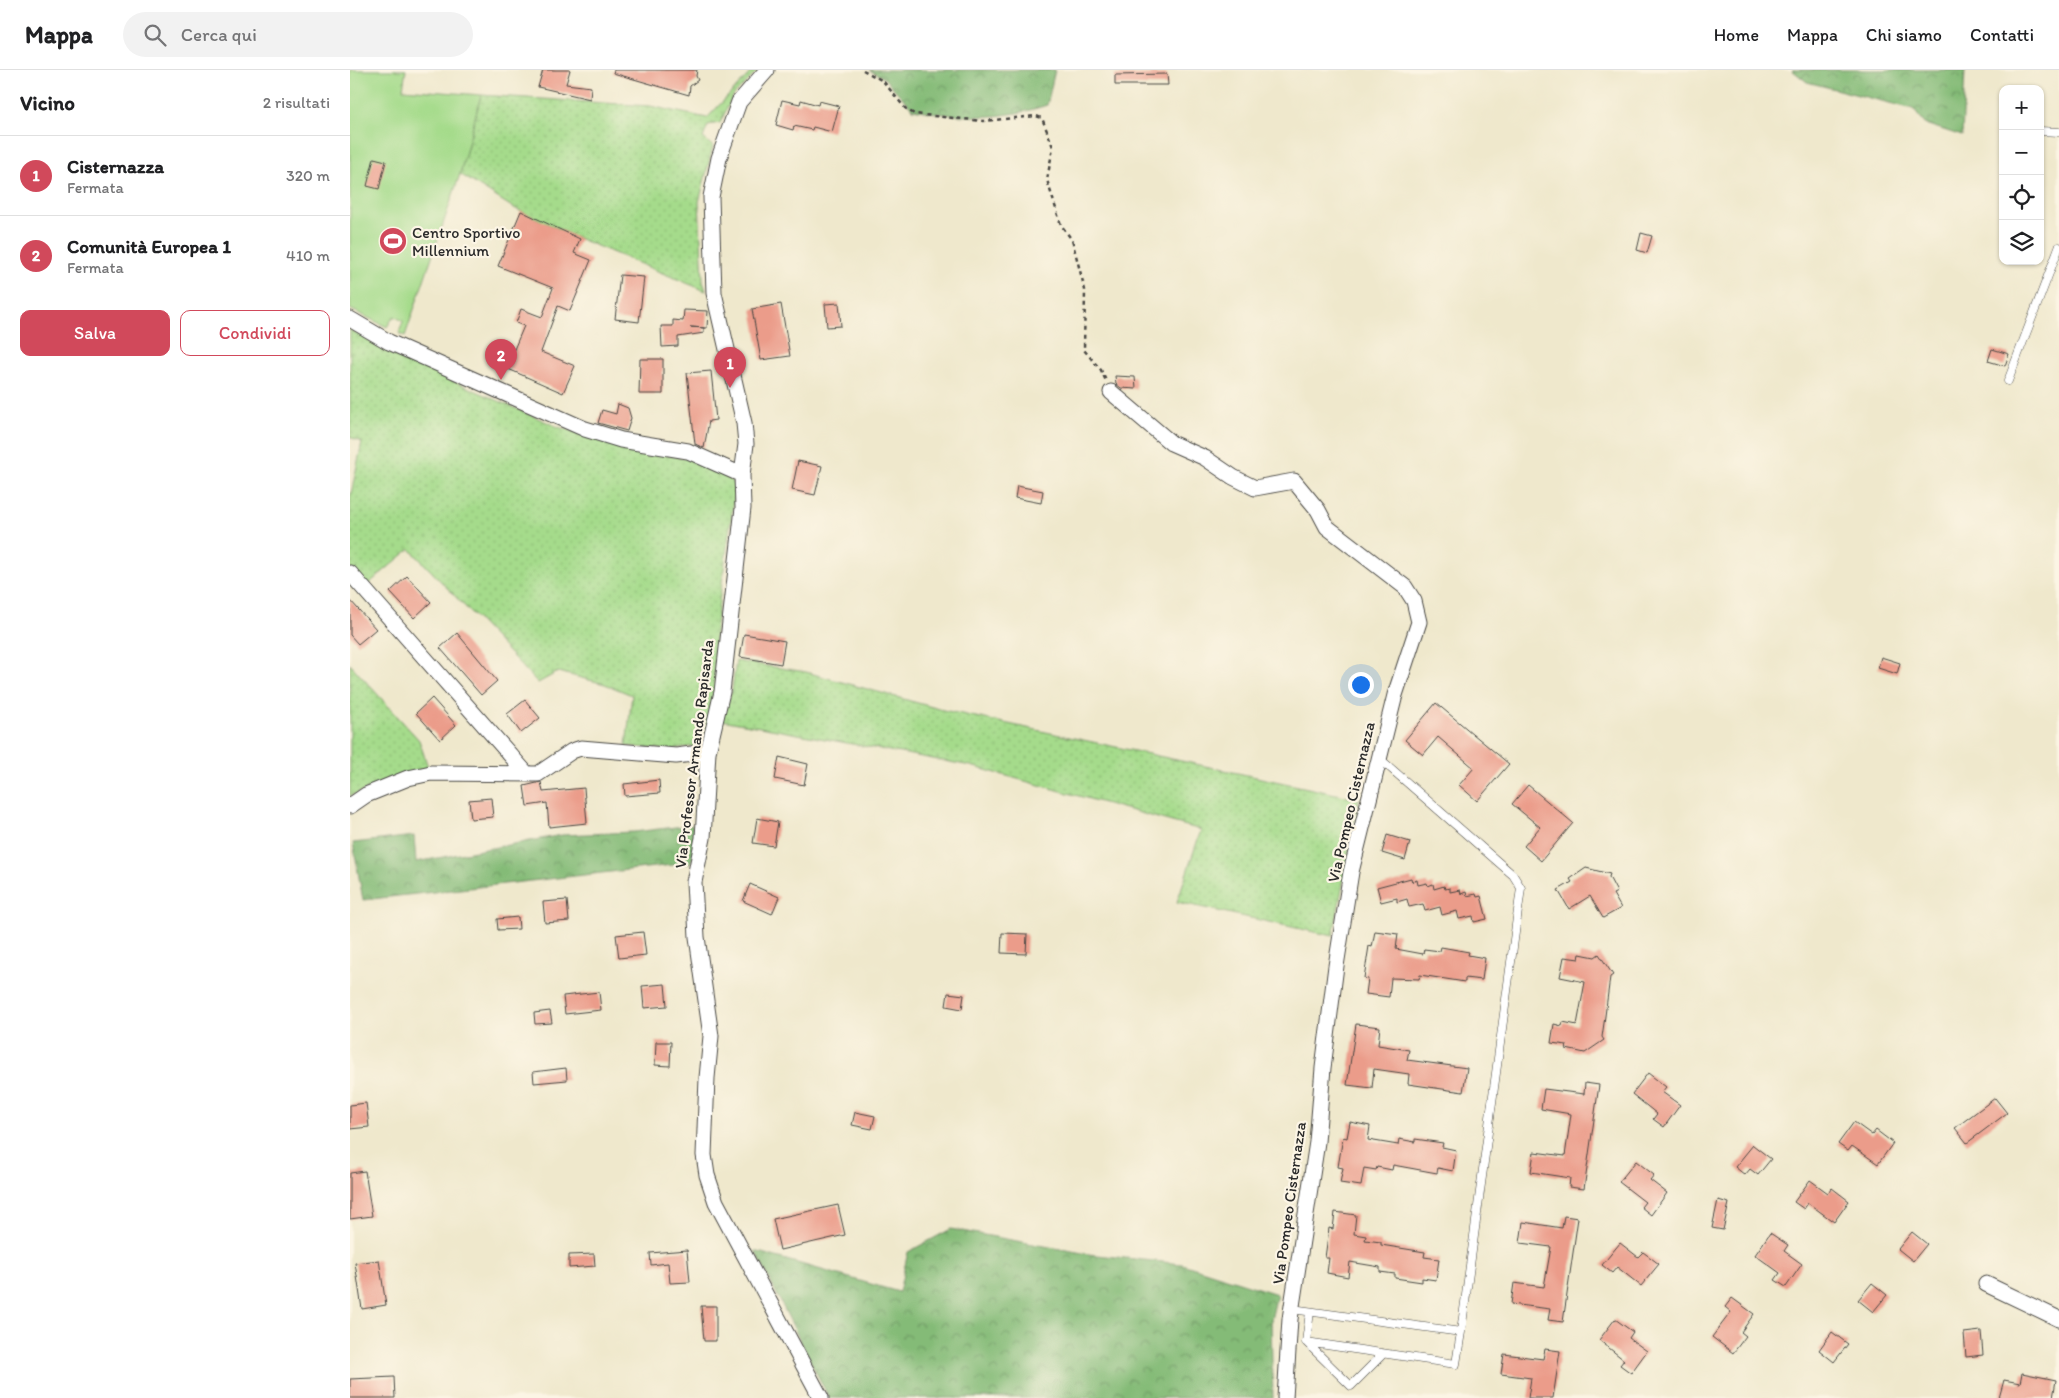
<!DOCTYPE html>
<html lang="it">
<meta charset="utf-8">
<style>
:root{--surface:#fff;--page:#f2f2f2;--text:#202124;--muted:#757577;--line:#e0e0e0;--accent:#d1495b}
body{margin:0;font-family:Itim,sans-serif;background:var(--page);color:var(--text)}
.controls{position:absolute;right:15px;top:15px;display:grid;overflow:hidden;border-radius:10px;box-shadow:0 1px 4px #0004}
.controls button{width:45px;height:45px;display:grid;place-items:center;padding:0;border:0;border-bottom:1px solid var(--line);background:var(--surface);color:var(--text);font:25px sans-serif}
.you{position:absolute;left:1010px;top:614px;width:18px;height:18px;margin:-12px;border:4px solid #fff;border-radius:50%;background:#1a73e8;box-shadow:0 0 0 8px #1a73e833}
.badge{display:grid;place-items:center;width:32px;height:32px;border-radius:50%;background:var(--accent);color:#fff;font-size:16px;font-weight:700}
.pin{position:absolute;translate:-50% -41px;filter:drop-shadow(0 1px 2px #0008)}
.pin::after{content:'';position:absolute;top:26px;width:18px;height:15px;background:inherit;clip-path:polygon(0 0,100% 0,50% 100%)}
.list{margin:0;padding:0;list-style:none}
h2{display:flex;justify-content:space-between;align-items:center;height:65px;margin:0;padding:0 20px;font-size:21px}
h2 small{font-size:16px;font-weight:400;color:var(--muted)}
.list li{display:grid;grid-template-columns:32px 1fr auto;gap:15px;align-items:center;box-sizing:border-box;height:80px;padding:0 20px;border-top:1px solid var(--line)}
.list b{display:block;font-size:19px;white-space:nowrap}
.list p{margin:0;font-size:16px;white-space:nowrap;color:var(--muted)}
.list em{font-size:16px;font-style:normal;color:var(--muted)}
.actions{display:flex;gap:10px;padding:15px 20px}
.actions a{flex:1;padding:11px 0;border:1px solid var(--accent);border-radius:10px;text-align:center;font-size:18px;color:var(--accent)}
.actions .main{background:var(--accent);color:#fff}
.icon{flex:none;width:28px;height:28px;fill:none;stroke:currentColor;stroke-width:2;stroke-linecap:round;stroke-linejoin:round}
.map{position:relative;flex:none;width:1709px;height:1328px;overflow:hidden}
header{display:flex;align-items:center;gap:30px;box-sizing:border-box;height:70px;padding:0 25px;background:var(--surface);border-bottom:1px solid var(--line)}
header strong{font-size:24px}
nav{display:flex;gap:28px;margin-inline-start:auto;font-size:18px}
.search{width:350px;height:45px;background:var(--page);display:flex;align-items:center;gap:12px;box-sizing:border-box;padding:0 18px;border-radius:28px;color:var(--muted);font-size:19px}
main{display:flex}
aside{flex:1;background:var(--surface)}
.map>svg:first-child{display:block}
</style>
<header>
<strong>Mappa</strong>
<div class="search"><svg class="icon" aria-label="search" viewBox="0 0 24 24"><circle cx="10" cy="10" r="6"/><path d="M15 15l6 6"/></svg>Cerca qui</div>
<nav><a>Home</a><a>Mappa</a><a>Chi siamo</a><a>Contatti</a></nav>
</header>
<main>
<aside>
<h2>Vicino<small>2 risultati</small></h2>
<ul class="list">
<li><span class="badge">1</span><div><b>Cisternazza</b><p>Fermata</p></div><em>320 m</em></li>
<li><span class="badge">2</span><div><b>Comunità Europea 1</b><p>Fermata</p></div><em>410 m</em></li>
</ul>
<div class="actions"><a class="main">Salva</a><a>Condividi</a></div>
</aside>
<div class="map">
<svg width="1709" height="1328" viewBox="0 0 1709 1328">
<defs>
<pattern id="grass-dots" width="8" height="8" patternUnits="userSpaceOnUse" patternTransform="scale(1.25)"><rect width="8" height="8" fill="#a5db8b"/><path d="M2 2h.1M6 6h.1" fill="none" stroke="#8ebc78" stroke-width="1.8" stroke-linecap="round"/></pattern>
<pattern id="forest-crowns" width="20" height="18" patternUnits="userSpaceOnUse" patternTransform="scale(1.25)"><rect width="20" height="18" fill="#84bb77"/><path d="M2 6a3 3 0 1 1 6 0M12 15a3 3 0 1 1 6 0" fill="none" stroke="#6c9862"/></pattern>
</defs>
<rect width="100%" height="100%" fill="#fcf5e5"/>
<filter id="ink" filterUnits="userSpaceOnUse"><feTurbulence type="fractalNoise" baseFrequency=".02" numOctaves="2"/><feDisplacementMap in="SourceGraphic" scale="10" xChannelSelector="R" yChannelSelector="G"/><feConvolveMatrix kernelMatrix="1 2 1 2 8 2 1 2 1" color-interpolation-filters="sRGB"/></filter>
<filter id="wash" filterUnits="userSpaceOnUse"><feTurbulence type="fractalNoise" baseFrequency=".0096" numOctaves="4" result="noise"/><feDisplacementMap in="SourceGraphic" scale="20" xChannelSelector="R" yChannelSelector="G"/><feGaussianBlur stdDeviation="1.12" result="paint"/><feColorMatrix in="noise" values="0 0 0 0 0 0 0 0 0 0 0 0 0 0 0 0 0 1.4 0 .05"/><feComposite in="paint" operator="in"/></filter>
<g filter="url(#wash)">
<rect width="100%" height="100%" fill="#efe8cc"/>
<!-- grass -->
<path fill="url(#grass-dots)" stroke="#68835b" d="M 403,0 L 408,1 L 383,26 L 370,53 L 358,55 L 353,68 L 363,76 L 349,132 L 353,211 L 356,221 L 230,169 L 162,137 L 110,104 L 131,25 L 300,36 L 357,48 Z
M 0,259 L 35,281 L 208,357 L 289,381 L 341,389 L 377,407 L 383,412 L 385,422 L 365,561 L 365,615 L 351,675 L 318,680 L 276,676 L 282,625 L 255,614 L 208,602 L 188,613 L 60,479 L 16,516 L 0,497 L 0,429 L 12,372 L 0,367 Z
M 386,591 L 456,602 L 593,640 L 1009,729 L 983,866 L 827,832 L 851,760 L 621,696 L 372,650 L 382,620 Z
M 0,594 L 69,670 L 78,697 L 0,726 Z"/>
<!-- forest -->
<path fill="url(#forest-crowns)" stroke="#587351" d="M 519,0 L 705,0 L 697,35 C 650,51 610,48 563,39 L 534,8 Z
M 1442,0 L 1615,0 L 1612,66 L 1575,54 L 1563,39 L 1457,12 Z
M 342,755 C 351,771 348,778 340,793 L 13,830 L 3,773 L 64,766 L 66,792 L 212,765 L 284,762 Z
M 601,1159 L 738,1184 L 832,1194 L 927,1224 L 921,1250 L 923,1328 L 479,1328 L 405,1181 L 549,1222 L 558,1182 Z"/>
<!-- green -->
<path fill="#a5db8b" stroke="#68835b" d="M 0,0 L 56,0 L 53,19 L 131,25 L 110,104 L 55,266 L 49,263 L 53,251 L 44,246 L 37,257 L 0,239 Z"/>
<g id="blocks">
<!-- building -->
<path fill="#eb9c8a" d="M 193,0 L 220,0 L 216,14 L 241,17 L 240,29 L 188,17 Z
M 264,0 L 347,0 L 346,6 L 348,10 L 340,16 L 339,25 L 263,3 Z
M 817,4 L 818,15 L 765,15 L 765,5 Z
M 432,30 L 450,34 L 451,30 L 468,35 L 469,31 L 489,36 L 482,62 L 463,57 L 462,60 L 444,56 L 443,60 L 426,55 Z
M 24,88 L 36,91 L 29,119 L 17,116 Z
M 171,141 L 230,169 L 224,183 L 241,190 L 220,241 L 208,236 L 191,282 L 225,296 L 213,323 L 156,298 L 174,256 L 166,253 L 171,239 L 192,247 L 203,218 L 148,196 Z
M 1291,163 L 1302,166 L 1297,183 L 1287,180 Z
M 270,205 L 294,207 L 289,252 L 265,249 Z
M 489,233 L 491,256 L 477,257 L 475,234 Z
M 431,234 L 440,286 L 411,290 L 402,239 Z
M 334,240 L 358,241 L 357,258 L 340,257 L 354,258 L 354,263 L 328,267 L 328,276 L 312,277 L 311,256 L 323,256 L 323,250 L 333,251 Z
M 1642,279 L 1659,284 L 1655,296 L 1638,291 Z
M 290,289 L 313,289 L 313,324 L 289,324 Z
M 361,301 L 366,350 L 359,351 L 354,378 L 345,374 L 337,303 Z
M 765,306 L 785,307 L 786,319 L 771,318 L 766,314 Z
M 268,334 L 278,338 L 281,348 L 277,361 L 248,353 L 252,340 L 266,344 Z
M 448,391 L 472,396 L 465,425 L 442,420 Z
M 667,416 L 693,421 L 691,433 L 665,428 Z
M 57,506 L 81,532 L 64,548 L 40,522 Z
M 0,530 L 26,559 L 8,574 L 0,565 Z
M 107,563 L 147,611 L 131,625 L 90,578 Z
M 394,564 L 435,571 L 431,594 L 390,587 Z
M 1531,587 L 1550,593 L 1547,604 L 1528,598 Z
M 82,628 L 106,655 L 90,670 L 66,643 Z
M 175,630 L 190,648 L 171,663 L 157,644 Z
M 1086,633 L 1159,694 L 1127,731 L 1109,715 L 1124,698 L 1088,667 L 1073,685 L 1055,670 Z
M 429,687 L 458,694 L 454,715 L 425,709 Z
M 309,710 L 310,723 L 275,726 L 274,714 Z
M 191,712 L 193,722 L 234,718 L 237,753 L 199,757 L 197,733 L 177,736 L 174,716 Z
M 1178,715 L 1223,753 L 1191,791 L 1174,776 L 1190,757 L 1162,734 Z
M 141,728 L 143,747 L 121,749 L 119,730 Z
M 407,748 L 428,752 L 424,776 L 403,773 Z
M 1037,765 L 1060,772 L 1055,790 L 1032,783 Z
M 1236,798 L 1260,804 L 1259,807 L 1267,822 L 1263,824 L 1271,838 L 1253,848 L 1240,826 L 1219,839 L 1208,820 L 1222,812 L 1220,809 Z
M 1061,808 L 1062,812 L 1067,810 L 1068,815 L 1077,813 L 1078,816 L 1083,814 L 1084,819 L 1094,816 L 1095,819 L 1100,818 L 1100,822 L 1110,820 L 1111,824 L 1116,822 L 1117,826 L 1126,824 L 1127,827 L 1131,826 L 1137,849 L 1124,852 L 1123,846 L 1109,849 L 1107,841 L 1092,845 L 1090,837 L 1075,841 L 1073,834 L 1059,837 L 1057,829 L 1047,832 L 1047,828 L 1031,832 L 1027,817 Z
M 400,814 L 429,827 L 422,844 L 393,831 Z
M 217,830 L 219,851 L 195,853 L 193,832 Z
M 168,847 L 169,859 L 148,860 L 147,849 Z
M 1025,861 L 1048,864 L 1046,879 L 1073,884 L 1074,879 L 1090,881 L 1091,877 L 1119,882 L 1118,885 L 1135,888 L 1132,910 L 1115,908 L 1115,912 L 1070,905 L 1069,909 L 1041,908 L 1039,927 L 1016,924 L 1018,909 L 1014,908 L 1019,876 L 1022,877 Z
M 293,862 L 296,885 L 269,888 L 266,865 Z
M 652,863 L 677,864 L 676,884 L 651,883 Z
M 1230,884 L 1245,887 L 1249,884 L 1263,905 L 1260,907 L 1255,946 L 1252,967 L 1254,970 L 1235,983 L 1216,979 L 1217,975 L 1201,973 L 1204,954 L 1212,956 L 1213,952 L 1227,955 L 1235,912 L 1210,907 L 1214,887 L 1229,889 Z
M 315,914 L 317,936 L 294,938 L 292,916 Z
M 249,922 L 251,940 L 215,944 L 213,926 Z
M 598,923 L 614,925 L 612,939 L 596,936 Z
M 200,941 L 202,953 L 185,954 L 184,943 Z
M 1006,954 L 1030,957 L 1028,975 L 1059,980 L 1057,990 L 1117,998 L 1113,1022 L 1058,1014 L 1059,1004 L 1024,999 L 1022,1018 L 997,1015 Z
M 306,972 L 321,972 L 320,996 L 305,995 Z
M 216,998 L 217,1010 L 184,1013 L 183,1002 Z
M 1298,1003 L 1316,1017 L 1312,1022 L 1330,1035 L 1314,1057 L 1303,1049 L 1307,1044 L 1282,1024 Z
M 1235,1013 L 1249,1015 L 1234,1119 L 1219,1117 L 1220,1108 L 1181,1102 L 1184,1082 L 1215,1086 L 1221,1044 L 1191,1039 L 1194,1019 L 1234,1024 Z
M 1645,1028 L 1657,1043 L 1617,1073 L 1605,1058 Z
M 16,1033 L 19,1057 L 0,1059 L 0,1035 Z
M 505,1042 L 525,1046 L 522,1059 L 502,1055 Z
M 1000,1052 L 1020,1056 L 1018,1070 L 1048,1075 L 1049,1069 L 1065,1072 L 1065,1069 L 1093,1073 L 1092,1077 L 1106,1080 L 1103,1101 L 1088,1098 L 1087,1103 L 1043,1095 L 1042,1100 L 1027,1097 L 1026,1100 L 1014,1098 L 1011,1116 L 990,1113 L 993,1098 L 988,1097 L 993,1067 L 997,1068 Z
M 1504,1052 L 1522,1065 L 1526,1060 L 1543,1073 L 1528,1094 L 1502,1076 L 1498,1081 L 1488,1074 Z
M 1403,1075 L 1421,1089 L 1408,1105 L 1400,1099 L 1395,1105 L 1385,1097 Z
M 1286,1091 L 1304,1105 L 1300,1110 L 1317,1123 L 1301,1145 L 1291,1137 L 1295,1132 L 1269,1112 Z
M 15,1101 L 22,1146 L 0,1149 L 0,1103 Z
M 1460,1110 L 1478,1123 L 1482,1118 L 1499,1131 L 1484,1152 L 1458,1133 L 1454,1139 L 1444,1132 Z
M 1368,1130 L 1379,1133 L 1373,1160 L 1362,1158 Z
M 488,1135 L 495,1165 L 430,1180 L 423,1149 Z
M 985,1142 L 1006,1145 L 1004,1164 L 1016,1166 L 1015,1170 L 1031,1172 L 1031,1175 L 1075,1182 L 1074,1187 L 1089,1189 L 1086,1210 L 1072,1208 L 1072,1212 L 1045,1208 L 1045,1204 L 1030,1202 L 1030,1197 L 1000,1192 L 998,1207 L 977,1203 L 979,1188 L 975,1188 L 979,1158 L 983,1159 Z
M 1214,1146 L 1228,1148 L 1213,1252 L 1198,1250 L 1200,1239 L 1161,1234 L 1164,1213 L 1194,1217 L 1201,1177 L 1170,1173 L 1173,1152 L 1212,1158 Z
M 1562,1162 L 1577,1174 L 1563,1191 L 1548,1179 Z
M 1420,1163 L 1438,1175 L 1434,1181 L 1452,1194 L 1436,1217 L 1425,1210 L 1430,1203 L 1405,1185 Z
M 1270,1173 L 1288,1187 L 1293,1182 L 1309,1194 L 1291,1216 L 1267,1197 L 1262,1203 L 1252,1195 Z
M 337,1180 L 340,1212 L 320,1213 L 318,1193 L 301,1195 L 300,1183 Z
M 244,1184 L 245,1196 L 219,1198 L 219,1185 Z
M 29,1190 L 36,1235 L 12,1239 L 5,1193 Z
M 1522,1213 L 1537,1225 L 1523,1242 L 1508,1230 Z
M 1382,1228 L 1404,1244 L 1391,1262 L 1396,1266 L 1383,1283 L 1362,1267 L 1381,1242 L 1375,1237 Z
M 351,1236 L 366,1236 L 366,1271 L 354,1271 Z
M 1265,1249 L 1283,1262 L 1279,1268 L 1297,1281 L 1281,1303 L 1270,1295 L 1274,1290 L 1249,1270 Z
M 1631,1261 L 1633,1285 L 1616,1287 L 1614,1263 Z
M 1482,1262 L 1498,1274 L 1484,1292 L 1469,1280 Z
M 1195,1279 L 1210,1281 L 1203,1328 L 1178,1328 L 1181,1308 L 1151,1304 L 1154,1284 L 1193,1289 Z
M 1672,1303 L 1706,1310 L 1703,1328 L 1649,1328 L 1654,1310 L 1670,1313 Z
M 44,1307 L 45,1328 L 0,1328 L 0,1309 Z"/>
</g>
</g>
<g filter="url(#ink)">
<use href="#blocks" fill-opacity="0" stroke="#484743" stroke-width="1"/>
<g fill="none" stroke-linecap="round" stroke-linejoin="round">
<defs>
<path id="lane" d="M 1690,61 L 1709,62
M 1658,311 L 1709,177
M 942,1239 L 1111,1262 L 1171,818 L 1163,805 L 1029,688
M 960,1242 L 956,1272 L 1106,1294 L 1111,1262
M 956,1272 L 1001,1316 L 1033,1284"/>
<path id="street" d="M 417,0 L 389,32 L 369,88 L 361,127 L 364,223 L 394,353 L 396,374 L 392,405 L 393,438 L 372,622 L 358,682 L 353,768 L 344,812 L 347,867 L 361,966 L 357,1008 L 354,1085 L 357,1105 L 366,1132 L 471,1328
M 0,249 L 39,272 L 235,359 L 271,370 L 338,381 L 392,405
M 761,322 L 821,373 L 855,388 L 883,407 L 905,418 L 944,411 L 968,440 L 977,457 L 1055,517 L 1064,531 L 1069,552 L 1045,625 L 1001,802 L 986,896 L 973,998 L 967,1072 L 940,1249 L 935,1328
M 0,503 L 177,704
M 0,736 L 16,725 L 58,708 L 81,703 L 188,704 L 222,681 L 231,678 L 326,686 L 358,682
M 1636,1214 L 1709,1249"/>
</defs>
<!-- lane casing -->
<use href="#lane" stroke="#484743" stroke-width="9"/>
<!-- street casing -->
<use href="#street" stroke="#484743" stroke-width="17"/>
<!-- path -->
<path stroke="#484743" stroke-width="2.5" stroke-dasharray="4 4" stroke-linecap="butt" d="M 513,0 L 533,11 L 555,38 L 564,44 L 633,51 L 686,46 L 692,48 L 703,77 L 697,110 L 711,155 L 722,170 L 735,220 L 734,280 L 751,300 L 756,311"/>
<!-- lane -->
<use href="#lane" stroke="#fff" stroke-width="8"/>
<!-- street -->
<use href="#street" stroke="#fff" stroke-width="15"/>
</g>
</g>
<!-- icons -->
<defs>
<symbol id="stadium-disc" viewBox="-11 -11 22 22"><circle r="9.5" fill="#d1495b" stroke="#fcf5e5"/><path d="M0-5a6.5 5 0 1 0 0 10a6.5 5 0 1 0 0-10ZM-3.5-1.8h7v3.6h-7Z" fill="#fff"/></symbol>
</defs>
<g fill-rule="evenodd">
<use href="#stadium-disc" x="27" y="155" width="32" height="32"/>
</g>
<g text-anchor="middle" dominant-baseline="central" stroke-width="4.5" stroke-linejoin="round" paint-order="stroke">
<!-- poi labels -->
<g font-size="16" fill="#2b2b2b" stroke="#fcf5e5" text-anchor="start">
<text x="62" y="162">Centro Sportivo<tspan x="62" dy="18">Millennium</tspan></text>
</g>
<!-- street labels -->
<g font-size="16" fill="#2b2b2b" stroke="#fcf5e5">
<text transform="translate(344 684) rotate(-83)">Via Professor Armando Rapisarda</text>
<text transform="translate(1001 732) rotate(-77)">Via Pompeo Cisternazza</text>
<text transform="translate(939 1133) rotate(-82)">Via Pompeo Cisternazza</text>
</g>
</g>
</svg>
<div class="controls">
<button>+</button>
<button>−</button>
<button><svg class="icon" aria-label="locate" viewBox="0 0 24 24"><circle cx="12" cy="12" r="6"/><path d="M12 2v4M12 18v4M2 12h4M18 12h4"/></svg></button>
<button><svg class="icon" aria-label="layers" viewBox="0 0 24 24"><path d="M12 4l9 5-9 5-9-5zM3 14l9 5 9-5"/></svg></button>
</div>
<div class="you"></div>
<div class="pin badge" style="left:380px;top:318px">1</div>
<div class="pin badge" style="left:151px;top:310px">2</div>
</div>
</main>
